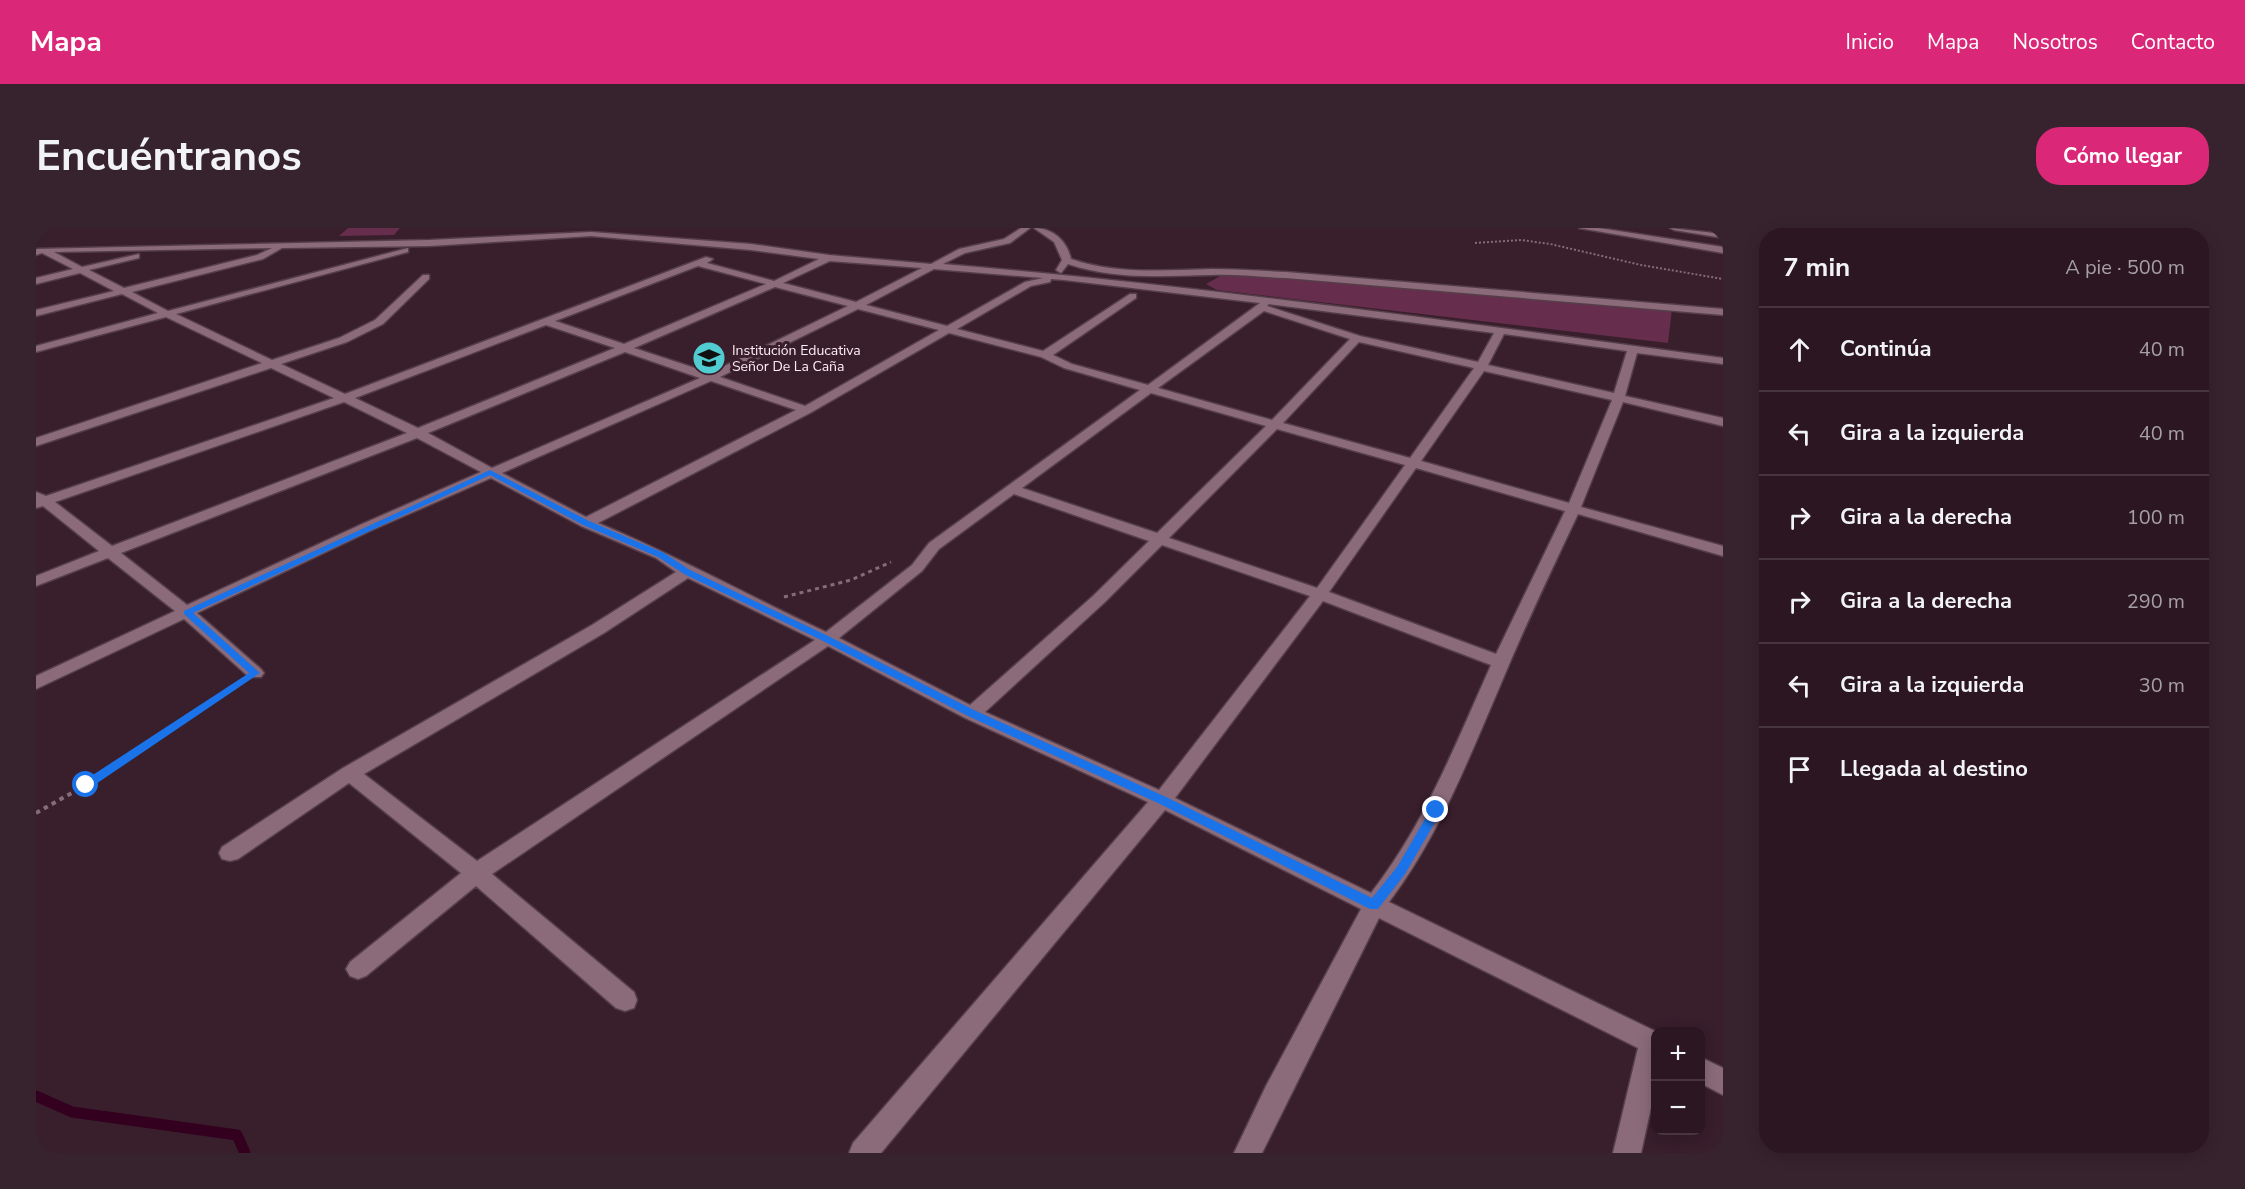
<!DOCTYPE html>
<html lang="es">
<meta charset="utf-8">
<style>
:root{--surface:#2b1621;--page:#37232e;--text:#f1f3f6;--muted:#a69fa5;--line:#47353f;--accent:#db2777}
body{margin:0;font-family:"Nunito Sans",sans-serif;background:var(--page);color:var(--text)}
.controls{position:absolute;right:18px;bottom:18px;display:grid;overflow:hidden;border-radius:12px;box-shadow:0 3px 15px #0003}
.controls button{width:54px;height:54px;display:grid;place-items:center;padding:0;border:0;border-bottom:2px solid var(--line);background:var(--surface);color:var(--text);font:30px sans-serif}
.stop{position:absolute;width:18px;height:18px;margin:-14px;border:4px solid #1a73e8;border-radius:50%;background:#fff}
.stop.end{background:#1a73e8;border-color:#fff;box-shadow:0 2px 6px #0008}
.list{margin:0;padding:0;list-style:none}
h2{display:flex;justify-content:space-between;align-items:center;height:78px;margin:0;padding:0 24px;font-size:26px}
h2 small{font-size:20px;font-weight:400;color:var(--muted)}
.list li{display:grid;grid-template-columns:39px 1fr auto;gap:18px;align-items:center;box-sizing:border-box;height:84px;padding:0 24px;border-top:2px solid var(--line)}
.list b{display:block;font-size:22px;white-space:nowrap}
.list em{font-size:20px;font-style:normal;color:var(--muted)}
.icon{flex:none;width:33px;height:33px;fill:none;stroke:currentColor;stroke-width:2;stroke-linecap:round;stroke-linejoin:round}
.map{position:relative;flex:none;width:1687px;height:925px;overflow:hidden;border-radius:24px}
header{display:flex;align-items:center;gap:36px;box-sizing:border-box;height:84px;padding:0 30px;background:var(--accent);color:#fff}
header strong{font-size:28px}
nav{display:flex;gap:33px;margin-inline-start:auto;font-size:21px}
.intro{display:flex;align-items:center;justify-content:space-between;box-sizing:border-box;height:144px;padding:0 36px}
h1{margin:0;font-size:42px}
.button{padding:15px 27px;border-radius:24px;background:var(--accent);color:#fff;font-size:21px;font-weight:700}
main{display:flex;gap:36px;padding:0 36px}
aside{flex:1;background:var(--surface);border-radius:24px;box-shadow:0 3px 15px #0003}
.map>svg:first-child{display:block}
</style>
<header>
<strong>Mapa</strong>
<nav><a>Inicio</a><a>Mapa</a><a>Nosotros</a><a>Contacto</a></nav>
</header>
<div class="intro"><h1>Encuéntranos</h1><a class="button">Cómo llegar</a></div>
<main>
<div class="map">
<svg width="1687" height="925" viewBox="0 0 1687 925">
<rect width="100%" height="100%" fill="#391e2c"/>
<!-- green -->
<path fill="#662e4c" d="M 312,0 L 364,0 L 358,7 L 303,8 Z
M 1188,46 L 1636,81 L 1632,115 L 1181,62 L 1170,56 Z"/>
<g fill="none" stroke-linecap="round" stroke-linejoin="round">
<!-- stream -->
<path stroke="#34001f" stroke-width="11" d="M 0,868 L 36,884 L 201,907 L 209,925"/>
<defs>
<path id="minor" d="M 985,0 L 994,0 L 974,15 L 929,25 L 907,36 C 1168,58 1428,95 1687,130 L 1687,136 L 1601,125 L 1589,168 L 1687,190 L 1687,198 L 1587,174 L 1545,279 L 1687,318 L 1687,328 L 1542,286 C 1515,343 1488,400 1464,458 C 1432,532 1403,608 1353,674 L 1621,804 L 1620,857 L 1605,925 L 1577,925 L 1602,820 L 1343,690 L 1226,925 L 1198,925 L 1230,858 L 1325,681 L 1129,582 L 845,925 L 813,925 L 817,915 L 1112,574 L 929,490 L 792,418 L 456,646 L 598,764 L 601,772 L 598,780 L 589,783 L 580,780 L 440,658 L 330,748 L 322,751 L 314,748 L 310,741 L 314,734 L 425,645 L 313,555 L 202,631 L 194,633 L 186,631 L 183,625 L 186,619 L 307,540 L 556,397 L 640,344 L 620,330 L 545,298 L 455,250 L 336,302 L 161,385 L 225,441 L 228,445 L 225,449 L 213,449 L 148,391 L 0,461 L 0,448 L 139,383 L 72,330 L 0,358 L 0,348 L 63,323 L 7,278 L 0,280 L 0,264 L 10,268 L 298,170 L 235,140 L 0,218 L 0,210 L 226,135 L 130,89 L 0,124 L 0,118 L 122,85 L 86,66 L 0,88 L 0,82 L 78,63 L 44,45 L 0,56 L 0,50 L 37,41 L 6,25 L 0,27 L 0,21 L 394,12 L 555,4 L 715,16 L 793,27 L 895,36 L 923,21 L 968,11 ZM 555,8 L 715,22 L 783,31 L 738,53 L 671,35 L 677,31 L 670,29 L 309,166 L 245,136 L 311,114 L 347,96 L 393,51 L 393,47 L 387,47 L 339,92 L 303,110 L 236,132 L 140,86 L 372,24 L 372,20 L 132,83 L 96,64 L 227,31 L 246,20 L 394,18 ZM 236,20 L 221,27 L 88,60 L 53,42 L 103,30 L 103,26 L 46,39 L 18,24 ZM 794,33 L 886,40 L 820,74 L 747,55 ZM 662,38 L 730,56 L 588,116 L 519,93 ZM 898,41 L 1007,50 L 989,54 L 911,98 L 830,77 ZM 1015,51 L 1028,52 L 1224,75 L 1112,157 L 1036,136 L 1017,127 L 1100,70 L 1100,66 L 1094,66 L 1007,123 L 921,101 L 995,58 L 1014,54 ZM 739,59 L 812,78 L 674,145 L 598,120 ZM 1233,76 L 1458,105 L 1442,134 L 1324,108 L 1231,78 ZM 822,81 L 903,102 L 769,178 L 684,149 ZM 1228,83 L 1314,111 L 1236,192 L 1122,160 ZM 510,97 L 579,120 L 382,200 L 319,170 ZM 913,105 L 1005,129 L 1028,140 L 1104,162 L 893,315 L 876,337 L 790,404 C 713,368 639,327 562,295 L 774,185 ZM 1468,106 L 1591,123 L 1578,165 L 1452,137 ZM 1323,114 L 1438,140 L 1374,230 L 1247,195 ZM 589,124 L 664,150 L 456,240 L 392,205 ZM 1448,143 L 1576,172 L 1533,275 L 1385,233 ZM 675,153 L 760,182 L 550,289 L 466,245 ZM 1115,165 L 1230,198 L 1121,305 L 986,260 ZM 308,174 L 371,205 L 76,318 L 19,274 ZM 1241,201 L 1369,237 L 1281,360 L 1133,310 ZM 381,210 L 445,244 L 326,296 L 151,377 L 85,325 ZM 1380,240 L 1529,283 L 1460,426 L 1293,364 ZM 978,266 L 1113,313 L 1057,368 L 934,477 L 803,410 L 886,343 L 903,321 ZM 1126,317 L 1274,368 L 1123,562 L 949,484 L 1069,374 ZM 652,350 L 779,412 L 441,633 L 328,546 L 568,405 ZM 1287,373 L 1455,437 C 1420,515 1389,596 1335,665 L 1139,570 Z
M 998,0 C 1017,0 1031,13 1035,31 C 1082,47 1128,42 1176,41 C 1201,41 1226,43 1250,44 L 1687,81 L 1687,87 L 1250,50 C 1225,49 1200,46 1175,47 C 1126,48 1079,52 1032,36 L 1025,45 L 1020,42 L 1026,32 L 1018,14 Z
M 1543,0 L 1563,0 L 1687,19 L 1687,25 Z
M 1634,0 L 1687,6 L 1687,10 L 1638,2 Z
M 1664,829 L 1687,840 L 1687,867 L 1664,855 Z"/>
</defs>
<!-- minor casing -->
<use href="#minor" stroke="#553e4a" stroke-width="3"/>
<!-- path-far2 -->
<path stroke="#846c78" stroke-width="2" stroke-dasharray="2 2" stroke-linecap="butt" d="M 1439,15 L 1485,12 L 1514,16 L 1605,37 L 1687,51"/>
<!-- path-far1 -->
<path stroke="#846c78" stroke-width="3" stroke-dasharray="4 4" stroke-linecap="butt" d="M 748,369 L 815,352 L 855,334"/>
<!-- path -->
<path stroke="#846c78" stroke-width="4" stroke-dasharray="4.5 4.5" stroke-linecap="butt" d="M 0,585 L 50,557 L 202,457"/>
<!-- minor -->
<use href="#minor" fill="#8b6b7a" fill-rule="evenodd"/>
</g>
<!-- route -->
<path fill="#1a73e8" d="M 454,242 L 553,293 L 628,325 L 654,342 L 794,409 L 940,483 L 1130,569 L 1336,670 L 1361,639 L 1396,579 L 1404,579 L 1406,582 L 1369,646 L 1342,681 L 1334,681 L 1122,575 L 932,488 L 787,413 L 648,346 L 622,329 L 547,297 L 454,247 L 157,385 L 224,445 L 54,560 L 46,560 L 46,554 L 213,445 L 148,386 L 148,383 Z"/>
<!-- icons -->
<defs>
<symbol id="school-disc" viewBox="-11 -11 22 22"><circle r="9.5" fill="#51ccd1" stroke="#391e2c"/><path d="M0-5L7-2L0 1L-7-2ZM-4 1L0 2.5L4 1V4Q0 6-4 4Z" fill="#111"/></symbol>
</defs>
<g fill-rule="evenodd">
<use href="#school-disc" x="654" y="111" width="38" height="38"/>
</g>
<g text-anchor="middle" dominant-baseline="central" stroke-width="6" stroke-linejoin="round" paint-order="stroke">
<!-- far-poi labels -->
<g font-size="14" fill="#feebf3" stroke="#391e2c" text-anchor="start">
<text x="696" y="122">Institución Educativa<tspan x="696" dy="16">Señor De La Caña</tspan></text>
</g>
</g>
</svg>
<div class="controls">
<button>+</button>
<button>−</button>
</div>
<div class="stop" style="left:50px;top:557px"></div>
<div class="stop end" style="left:1400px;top:582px"></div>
</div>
<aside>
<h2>7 min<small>A pie · 500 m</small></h2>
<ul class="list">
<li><svg class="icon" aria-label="ahead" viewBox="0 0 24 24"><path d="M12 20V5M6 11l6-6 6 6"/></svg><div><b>Continúa</b></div><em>40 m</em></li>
<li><svg class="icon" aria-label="left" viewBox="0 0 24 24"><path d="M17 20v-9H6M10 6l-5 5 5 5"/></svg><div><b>Gira a la izquierda</b></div><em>40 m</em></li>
<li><svg class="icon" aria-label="right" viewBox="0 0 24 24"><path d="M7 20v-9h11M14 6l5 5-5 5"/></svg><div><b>Gira a la derecha</b></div><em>100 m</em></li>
<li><svg class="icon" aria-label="right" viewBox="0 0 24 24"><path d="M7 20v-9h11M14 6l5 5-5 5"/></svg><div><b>Gira a la derecha</b></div><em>290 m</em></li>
<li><svg class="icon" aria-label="left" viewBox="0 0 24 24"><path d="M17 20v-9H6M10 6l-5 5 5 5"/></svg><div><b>Gira a la izquierda</b></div><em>30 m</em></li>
<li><svg class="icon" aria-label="arrive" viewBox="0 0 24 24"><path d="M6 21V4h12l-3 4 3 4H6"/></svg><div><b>Llegada al destino</b></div></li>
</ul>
</aside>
</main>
